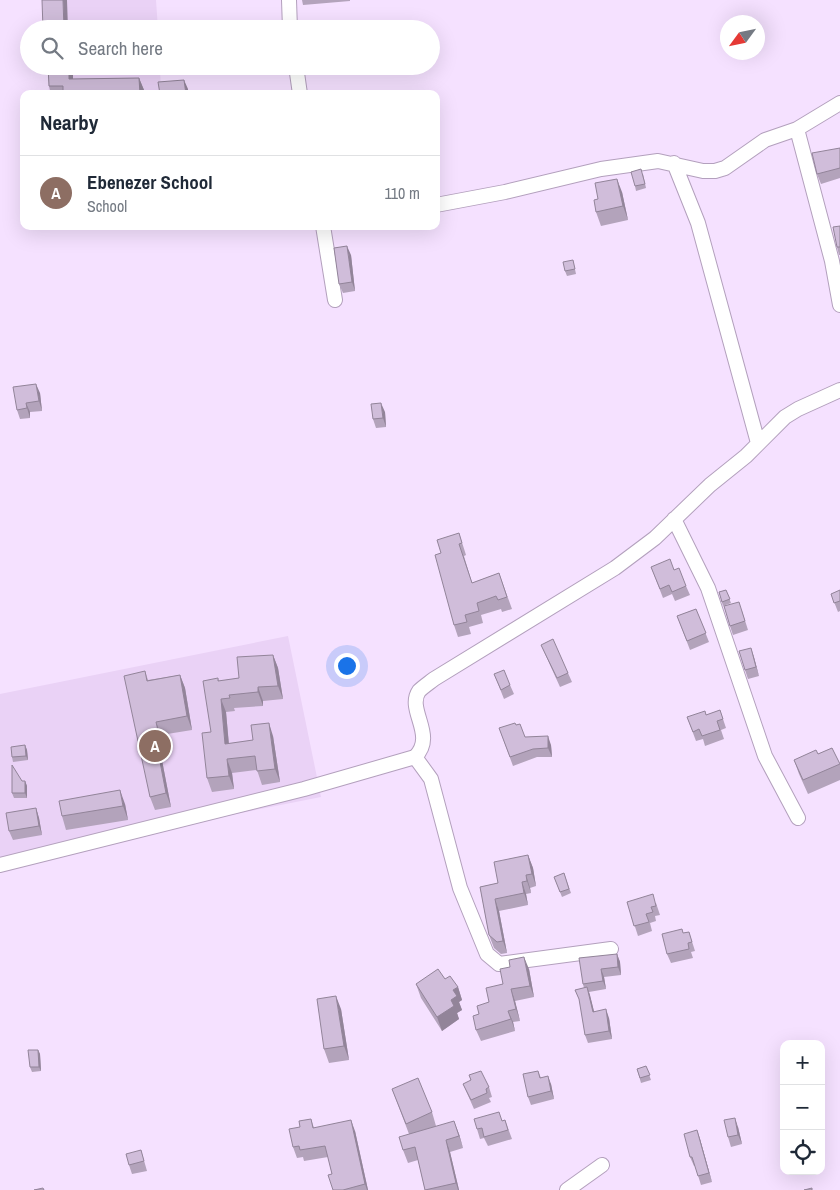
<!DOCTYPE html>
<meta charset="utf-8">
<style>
:root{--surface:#fff;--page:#f2f2f3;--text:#1f2937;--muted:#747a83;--line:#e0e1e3;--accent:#1a73e8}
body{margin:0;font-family:"Archivo Narrow",sans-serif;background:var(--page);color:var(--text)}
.controls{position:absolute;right:15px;bottom:15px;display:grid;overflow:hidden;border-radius:10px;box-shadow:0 5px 20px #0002}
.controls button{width:45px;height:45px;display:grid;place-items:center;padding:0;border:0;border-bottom:1px solid var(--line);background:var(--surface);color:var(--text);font:25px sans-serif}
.compass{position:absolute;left:720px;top:15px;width:45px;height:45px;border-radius:50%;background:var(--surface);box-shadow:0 5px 20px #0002;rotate:237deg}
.you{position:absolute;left:346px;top:665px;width:18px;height:18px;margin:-12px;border:4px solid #fff;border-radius:50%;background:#1a73e8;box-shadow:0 0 0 8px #1a73e833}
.badge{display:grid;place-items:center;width:32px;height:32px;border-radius:50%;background:var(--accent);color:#fff;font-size:16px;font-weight:700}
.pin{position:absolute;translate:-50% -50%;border:2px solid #fff;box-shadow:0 1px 5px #0006}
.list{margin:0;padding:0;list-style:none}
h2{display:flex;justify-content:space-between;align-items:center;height:65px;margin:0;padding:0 20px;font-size:21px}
h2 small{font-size:16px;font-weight:400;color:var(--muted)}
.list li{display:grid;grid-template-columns:32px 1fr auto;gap:15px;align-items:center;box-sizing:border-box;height:75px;padding:0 20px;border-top:1px solid var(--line)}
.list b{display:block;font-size:19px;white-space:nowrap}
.list p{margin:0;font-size:16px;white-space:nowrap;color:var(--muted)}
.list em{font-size:16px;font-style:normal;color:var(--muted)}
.icon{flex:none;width:28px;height:28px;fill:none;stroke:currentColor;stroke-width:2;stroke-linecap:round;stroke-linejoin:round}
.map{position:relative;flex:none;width:840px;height:1190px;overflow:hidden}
.search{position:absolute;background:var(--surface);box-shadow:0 5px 20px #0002;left:20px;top:20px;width:420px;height:55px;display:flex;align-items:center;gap:12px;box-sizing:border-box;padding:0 18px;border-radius:28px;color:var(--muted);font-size:19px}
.panel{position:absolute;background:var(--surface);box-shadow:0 5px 20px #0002;left:20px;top:90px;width:420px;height:140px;border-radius:10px}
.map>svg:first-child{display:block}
</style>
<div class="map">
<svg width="840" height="1190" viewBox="0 0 840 1190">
<rect width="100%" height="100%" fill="#f5e1ff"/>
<!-- built -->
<path fill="#ead2f6" d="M 44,0 L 156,0 L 158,29 L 46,29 Z
M 48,66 L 160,66 L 161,94 L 49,94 Z
M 288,636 L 321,797 L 0,861 L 0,694 Z"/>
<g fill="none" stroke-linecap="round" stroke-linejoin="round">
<defs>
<path id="minor" d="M 289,0 L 290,29
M 296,66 L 300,94
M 797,129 L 832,261 L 840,305
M 674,163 L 698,223 L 758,443
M 436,205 L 505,192 L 601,169 L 658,161 L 703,171 L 715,171 L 725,168 L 765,140 L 797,129 L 840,103
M 323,226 L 335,300
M 674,519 L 708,588 L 765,756 L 798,818
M 415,757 L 431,779 L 460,888 L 487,954 L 499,964 L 611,949
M 0,865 L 304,789 L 415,757 C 437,735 406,710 419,691 C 423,687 429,683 434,679 L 615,568 L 655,538 L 710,485 L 746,456 L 785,417 L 798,409 L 840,390
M 567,1190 L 602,1165"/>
</defs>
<!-- minor casing -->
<use href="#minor" stroke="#b3a0bd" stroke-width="16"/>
<!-- minor -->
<use href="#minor" stroke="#fff" stroke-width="14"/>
</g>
<!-- wall -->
<path fill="#b3a3bb" d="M 302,0 L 350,0 L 350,1 L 303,5 Z
M 139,78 L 144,90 L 144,94 L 51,94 L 49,86 L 73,79 Z
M 840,148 L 840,178 L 821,184 L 817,174 Z
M 643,174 L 646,188 L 636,191 L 635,186 Z
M 622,192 L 628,220 L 601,226 L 596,212 L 598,199 Z
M 840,226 L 840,255 L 839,255 L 837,247 Z
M 351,255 L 355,291 L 343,293 L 339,284 Z
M 573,260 L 576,274 L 567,276 L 565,271 Z
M 40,393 L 42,411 L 30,412 L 30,418 L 20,419 L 17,410 Z
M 385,412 L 386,427 L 376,428 L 373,419 Z
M 459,533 L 466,555 L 464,556 L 472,583 L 499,573 L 512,609 L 502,612 L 501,609 L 481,615 L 483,623 L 469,627 L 471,634 L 458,637 L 454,625 Z
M 651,567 L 674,570 L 686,586 L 690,595 L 675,601 L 672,594 L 663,598 Z
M 726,590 L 731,603 L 723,606 L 719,592 Z
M 840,590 L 840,611 L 838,612 L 831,594 Z
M 696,609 L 709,642 L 690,650 L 677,616 Z
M 742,611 L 748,630 L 733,635 L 730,626 Z
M 541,645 L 568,673 L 572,682 L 560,687 L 545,654 Z
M 751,648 L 759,676 L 748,679 L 745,670 Z
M 273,655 L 278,668 L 283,699 L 263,701 L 263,706 L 234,708 L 235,711 L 226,712 L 229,744 L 253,740 L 273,736 L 280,782 L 262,785 L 257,770 L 232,773 L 234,789 L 212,792 L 207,778 L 211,732 L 218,678 L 219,681 L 239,678 Z
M 145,671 L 148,680 L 180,675 L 185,688 L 192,730 L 161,735 L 164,749 L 160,750 L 171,807 L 155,810 L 150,797 Z
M 494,674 L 510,685 L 514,694 L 504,699 Z
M 720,710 L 726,728 L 721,730 L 724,739 L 705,746 L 703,739 L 696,741 L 687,717 L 706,715 Z
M 516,725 L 525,737 L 551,745 L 552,757 L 537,757 L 513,766 L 499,728 Z
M 25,745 L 27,750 L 28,760 L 13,762 L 12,757 Z
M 832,748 L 840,765 L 840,780 L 808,794 L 799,774 L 794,760 L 818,754 Z
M 22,781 L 25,781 L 27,786 L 27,798 L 14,798 L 12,793 Z
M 125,804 L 128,820 L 66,830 L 62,816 Z
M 36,808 L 39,818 L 42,835 L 13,840 L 9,831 Z
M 528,855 L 533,868 L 536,886 L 530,888 L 531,893 L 526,894 L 528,905 L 499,911 L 507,953 L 501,954 L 494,948 L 489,935 L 480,887 L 498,883 Z
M 564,873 L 571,893 L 562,897 L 554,877 Z
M 627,902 L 656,903 L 660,915 L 655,916 L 656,921 L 650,923 L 652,931 L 638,936 Z
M 689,932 L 695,951 L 691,952 L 693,958 L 671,963 L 667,954 L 684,933 Z
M 617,954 L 620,962 L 621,975 L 604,977 L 606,989 L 589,992 L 594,1011 L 609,1018 L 612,1039 L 588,1043 L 585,1035 L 580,1001 L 575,990 L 584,988 L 583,984 Z
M 529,969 L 534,997 L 515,1001 L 520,1021 L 513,1022 L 515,1031 L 481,1041 L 476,1030 L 489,1002 L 503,984 Z
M 445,979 L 458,987 L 462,1000 L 459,1002 L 462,1010 L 457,1013 L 459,1019 L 442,1031 L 421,998 L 416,984 Z
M 341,1009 L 349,1060 L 329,1063 L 324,1049 Z
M 38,1050 L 40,1054 L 41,1071 L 32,1072 L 30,1067 Z
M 646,1066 L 651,1080 L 641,1083 L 637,1069 Z
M 538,1071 L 541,1078 L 551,1084 L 554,1099 L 531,1105 L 528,1097 Z
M 469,1075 L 489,1087 L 492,1097 L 489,1098 L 491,1102 L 474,1109 L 463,1084 L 471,1081 Z
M 392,1089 L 432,1112 L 436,1126 L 433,1128 L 459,1134 L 463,1148 L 450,1152 L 459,1190 L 425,1190 L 418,1160 L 408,1163 L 403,1150 L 409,1134 Z
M 311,1119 L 314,1128 L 355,1131 L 368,1190 L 333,1190 L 332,1174 L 328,1157 L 304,1161 L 303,1157 L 297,1158 L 293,1147 L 300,1127 Z
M 505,1120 L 512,1139 L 488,1146 L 484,1138 L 480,1139 L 477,1129 Z
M 738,1127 L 742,1144 L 731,1147 L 728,1137 Z
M 697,1130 L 700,1139 L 712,1182 L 701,1185 L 695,1166 L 694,1166 L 690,1157 Z
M 141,1150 L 147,1171 L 132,1174 L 129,1165 Z"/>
<!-- shaded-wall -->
<path fill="#928499" d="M 63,0 L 67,0 L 68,29 L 64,29 Z
M 69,66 L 73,66 L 73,91 L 69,79 Z
M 139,78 L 144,90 L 144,94 L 140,94 Z
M 184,80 L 188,89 L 188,94 L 186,94 Z
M 617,179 L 622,192 L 628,220 L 623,206 Z
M 347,246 L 351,255 L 355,291 L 352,282 Z
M 36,384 L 40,393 L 42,411 L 39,401 Z
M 26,403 L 30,412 L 30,418 L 27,408 Z
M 381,403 L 385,412 L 386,427 L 383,418 Z
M 751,648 L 754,657 L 759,676 L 756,667 Z
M 273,655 L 278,668 L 283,699 L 278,686 Z
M 180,675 L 185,688 L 192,730 L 187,716 Z
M 258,687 L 263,701 L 263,706 L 258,692 Z
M 221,699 L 226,712 L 230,758 L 225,744 Z
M 156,722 L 161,735 L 164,749 L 159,735 Z
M 269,723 L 273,736 L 280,782 L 275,769 Z
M 155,736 L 160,750 L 171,807 L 166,793 Z
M 548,736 L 551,745 L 552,757 L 548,748 Z
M 25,745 L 27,750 L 28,760 L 26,756 Z
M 227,759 L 232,773 L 234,789 L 229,776 Z
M 25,781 L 27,786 L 27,798 L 25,793 Z
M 120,790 L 125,804 L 128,820 L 123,806 Z
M 36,808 L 39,818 L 42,835 L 39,826 Z
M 528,855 L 533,868 L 536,886 L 532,874 Z
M 526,875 L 530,888 L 531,893 L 527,881 Z
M 522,882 L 526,894 L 528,905 L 524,893 Z
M 495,899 L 499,911 L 507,953 L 503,941 Z
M 617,954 L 620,962 L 621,975 L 618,967 Z
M 524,957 L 529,969 L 534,997 L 530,986 Z
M 601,969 L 604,977 L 606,989 L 603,981 Z
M 458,987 L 462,1000 L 459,1002 L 462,1010 L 457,1013 L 459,1019 L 442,1031 L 437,1017 L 453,990 Z
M 587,987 L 590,995 L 596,1020 L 593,1012 Z
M 511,989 L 515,1001 L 520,1021 L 516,1009 Z
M 336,996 L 341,1009 L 349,1060 L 344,1046 Z
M 606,1009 L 609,1018 L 612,1039 L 609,1031 Z
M 508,1011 L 513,1022 L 515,1031 L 511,1019 Z
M 38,1050 L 40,1054 L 41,1071 L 39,1067 Z
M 548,1076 L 551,1084 L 554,1099 L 551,1091 Z
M 735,1118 L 738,1127 L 742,1144 L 738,1135 Z
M 351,1120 L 355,1131 L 368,1190 L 367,1190 L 365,1184 Z
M 454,1121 L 459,1134 L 463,1148 Z
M 697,1130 L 700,1139 L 712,1182 L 709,1173 Z
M 446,1140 L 450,1152 L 459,1190 L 458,1190 L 456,1183 Z"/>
<!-- building -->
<path fill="#d0bdda" stroke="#928499" d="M 42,0 L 63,0 L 64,29 L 43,29 Z
M 48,66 L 69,66 L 69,79 L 139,78 L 140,94 L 63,94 L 63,86 L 49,86 Z
M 184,80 L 186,94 L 160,94 L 158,82 Z
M 840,148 L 840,168 L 817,174 L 812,153 Z
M 641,169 L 645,184 L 635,186 L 631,172 Z
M 617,179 L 623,206 L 596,212 L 594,200 L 598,199 L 595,183 Z
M 840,226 L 840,247 L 837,247 L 833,227 Z
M 347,246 L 352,282 L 339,284 L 334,248 Z
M 573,260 L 575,269 L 565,271 L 563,262 Z
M 36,384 L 39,401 L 26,403 L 27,408 L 17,410 L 13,387 Z
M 381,403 L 383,418 L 373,419 L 371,404 Z
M 459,533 L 462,543 L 459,544 L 472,583 L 499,573 L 507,597 L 498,600 L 496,596 L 477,603 L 479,611 L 465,615 L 467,622 L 454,625 L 435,555 L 441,553 L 437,540 Z
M 670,559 L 674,570 L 679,568 L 686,586 L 672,592 L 669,585 L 660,589 L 651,567 Z
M 726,590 L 730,599 L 722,602 L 719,592 Z
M 840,590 L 840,601 L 834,603 L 831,594 Z
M 739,602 L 745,621 L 730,626 L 724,606 Z
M 696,609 L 706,633 L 687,641 L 677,616 Z
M 553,639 L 568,673 L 557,678 L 541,645 Z
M 751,648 L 756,667 L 745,670 L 739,651 Z
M 273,655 L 278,686 L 258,687 L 258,692 L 229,695 L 230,698 L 221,699 L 225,744 L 253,740 L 251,725 L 269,723 L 275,769 L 257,771 L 255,756 L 227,759 L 229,776 L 207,778 L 202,733 L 211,732 L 203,681 L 218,678 L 218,681 L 239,678 L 237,657 Z
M 504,670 L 510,685 L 501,690 L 494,674 Z
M 145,671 L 147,681 L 180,675 L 187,716 L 156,722 L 159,735 L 155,736 L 166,793 L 150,797 L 124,676 Z
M 720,710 L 723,719 L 717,721 L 720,730 L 702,736 L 699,729 L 693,732 L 687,717 L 705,711 L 706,715 Z
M 515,723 L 516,725 L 520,724 L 525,737 L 548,736 L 548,748 L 533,749 L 510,757 L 499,728 Z
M 25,745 L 26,756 L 12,757 L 11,747 Z
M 832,748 L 840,764 L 803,780 L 794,760 L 816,750 L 818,754 Z
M 12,765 L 22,781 L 25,781 L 25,793 L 12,793 Z
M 120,790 L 123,806 L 62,816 L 59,801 Z
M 36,808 L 39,826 L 9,831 L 6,813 Z
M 528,855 L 532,874 L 526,875 L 527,881 L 522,882 L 524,893 L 495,899 L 503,941 L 497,942 L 489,935 L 480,887 L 498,883 L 494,862 Z
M 564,873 L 569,889 L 560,892 L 554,877 Z
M 653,894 L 656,906 L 651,907 L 653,912 L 646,914 L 649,922 L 634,926 L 627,902 Z
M 682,929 L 683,933 L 689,932 L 692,942 L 688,943 L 689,949 L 667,954 L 662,934 Z
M 617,954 L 618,967 L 601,969 L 603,981 L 583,984 L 579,958 Z
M 524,957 L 530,986 L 511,989 L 516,1009 L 508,1011 L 511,1019 L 476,1030 L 473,1016 L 479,1014 L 477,1006 L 489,1002 L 486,988 L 503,984 L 500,969 L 510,967 L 509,960 Z
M 438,969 L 445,979 L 450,976 L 458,987 L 453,990 L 457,996 L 451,1000 L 454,1006 L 437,1017 L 416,984 Z
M 587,987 L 593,1012 L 606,1009 L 609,1031 L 585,1035 L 579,999 L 575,990 Z
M 336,996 L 344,1046 L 324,1049 L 317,999 Z
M 28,1050 L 38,1050 L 39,1067 L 30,1067 Z
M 646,1066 L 650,1075 L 640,1078 L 637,1069 Z
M 481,1071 L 489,1087 L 486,1089 L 487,1093 L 471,1100 L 463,1084 L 471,1080 L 469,1075 Z
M 538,1071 L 540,1078 L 548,1076 L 551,1091 L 528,1097 L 523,1074 Z
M 418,1078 L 432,1112 L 406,1124 L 392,1089 Z
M 499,1112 L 502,1121 L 505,1120 L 508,1130 L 484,1137 L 482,1128 L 477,1129 L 474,1119 Z
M 735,1118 L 738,1135 L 728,1137 L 724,1120 Z
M 311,1119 L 313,1128 L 351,1120 L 365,1184 L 343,1190 L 333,1190 L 328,1175 L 332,1174 L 325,1146 L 300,1150 L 299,1146 L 293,1147 L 289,1129 L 300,1127 L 299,1121 Z
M 454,1121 L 459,1136 L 446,1140 L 456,1183 L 425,1190 L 415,1147 L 403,1150 L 399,1137 Z
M 697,1130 L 709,1173 L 698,1176 L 692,1157 L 690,1157 L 684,1134 Z
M 141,1150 L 144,1161 L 129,1165 L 126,1154 Z
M 43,1188 L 44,1190 L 34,1190 Z
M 812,1188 L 812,1190 L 804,1190 Z"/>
</svg>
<div class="controls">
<button>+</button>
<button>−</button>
<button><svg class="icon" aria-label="locate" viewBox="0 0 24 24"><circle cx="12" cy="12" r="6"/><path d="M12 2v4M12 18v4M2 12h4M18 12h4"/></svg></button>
</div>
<svg class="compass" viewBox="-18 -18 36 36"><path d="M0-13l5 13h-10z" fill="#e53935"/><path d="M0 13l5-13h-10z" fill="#747a83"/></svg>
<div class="you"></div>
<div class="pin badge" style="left:155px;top:746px;background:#8d6e63">A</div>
<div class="search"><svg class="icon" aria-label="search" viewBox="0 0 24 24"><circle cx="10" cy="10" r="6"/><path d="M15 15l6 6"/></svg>Search here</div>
<section class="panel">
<h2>Nearby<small></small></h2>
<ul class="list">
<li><span class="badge" style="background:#8d6e63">A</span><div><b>Ebenezer School</b><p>School</p></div><em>110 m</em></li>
</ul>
</section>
</div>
